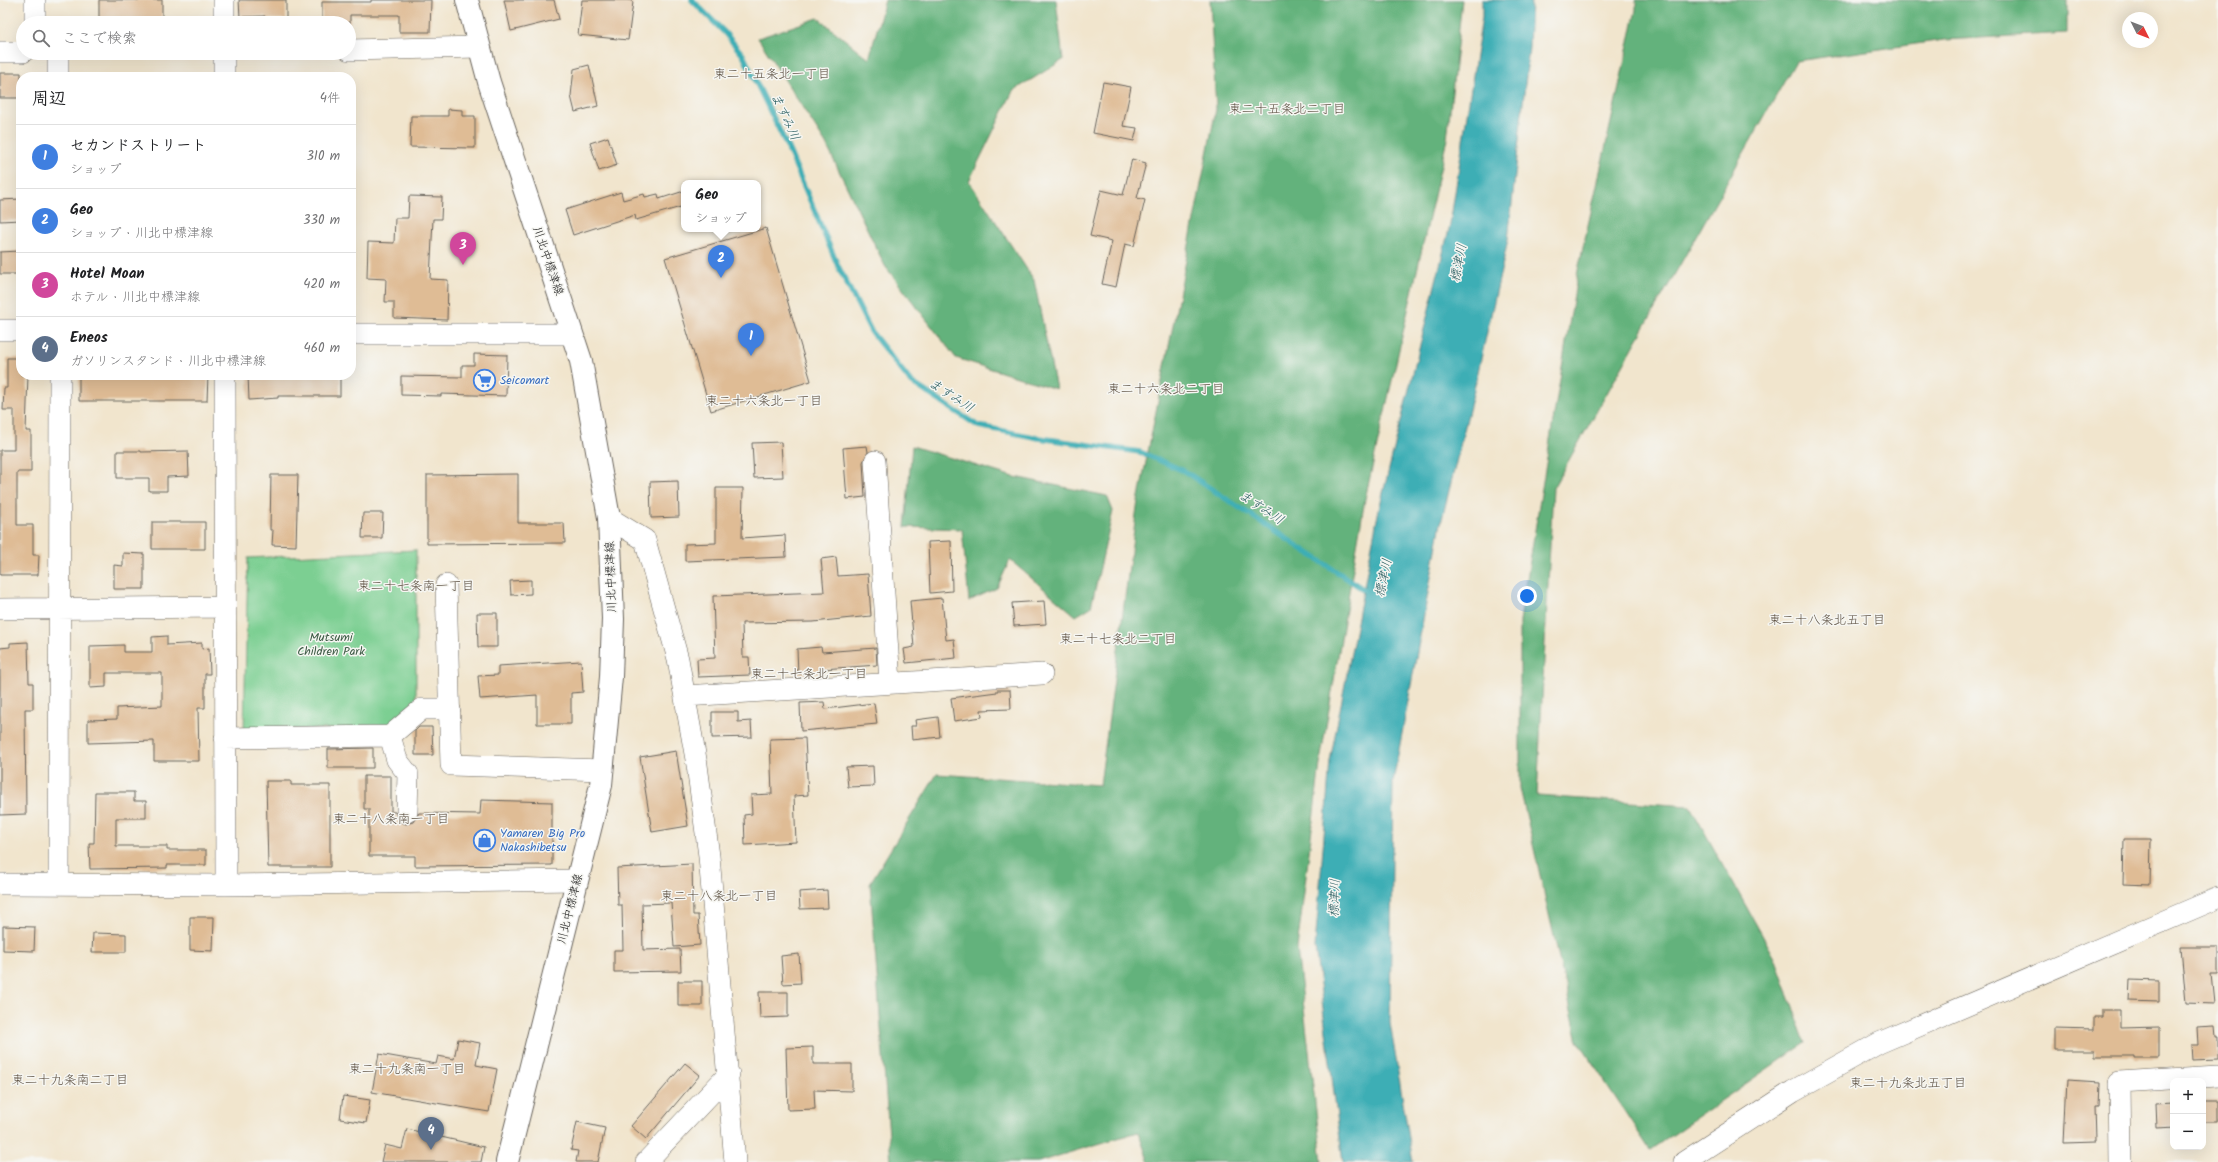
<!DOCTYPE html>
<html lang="ja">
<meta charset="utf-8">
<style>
:root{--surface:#fff;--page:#f6f6f6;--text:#202124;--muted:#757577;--line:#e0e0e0;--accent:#111827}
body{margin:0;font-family:Kalam,"Klee One",sans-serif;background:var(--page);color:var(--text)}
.controls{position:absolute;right:12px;bottom:12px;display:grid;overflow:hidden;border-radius:8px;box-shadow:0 4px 16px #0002}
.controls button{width:36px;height:36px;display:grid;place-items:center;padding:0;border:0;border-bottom:1px solid var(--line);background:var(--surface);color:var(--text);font:20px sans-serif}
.compass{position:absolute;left:2122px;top:12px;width:36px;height:36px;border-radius:50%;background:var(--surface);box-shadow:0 4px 16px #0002;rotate:132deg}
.you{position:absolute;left:1527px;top:596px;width:14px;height:14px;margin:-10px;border:3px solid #fff;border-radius:50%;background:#1a73e8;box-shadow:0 0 0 6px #1a73e833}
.badge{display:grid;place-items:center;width:26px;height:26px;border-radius:50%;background:var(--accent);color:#fff;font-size:13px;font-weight:700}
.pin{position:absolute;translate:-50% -33px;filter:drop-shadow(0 1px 2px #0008)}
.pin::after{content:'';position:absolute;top:21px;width:14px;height:12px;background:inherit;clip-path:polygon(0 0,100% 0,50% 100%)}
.popup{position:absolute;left:681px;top:180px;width:80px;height:52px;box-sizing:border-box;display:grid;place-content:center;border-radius:8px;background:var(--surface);filter:drop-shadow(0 1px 3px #0005);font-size:13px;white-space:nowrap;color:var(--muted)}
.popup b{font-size:15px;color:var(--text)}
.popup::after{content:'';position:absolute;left:50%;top:100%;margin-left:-8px;border:8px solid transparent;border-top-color:var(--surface)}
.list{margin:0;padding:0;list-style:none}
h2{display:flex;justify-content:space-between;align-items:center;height:52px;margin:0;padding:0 16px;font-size:17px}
h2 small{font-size:13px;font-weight:400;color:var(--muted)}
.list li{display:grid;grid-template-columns:26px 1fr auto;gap:12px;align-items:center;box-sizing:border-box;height:64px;padding:0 16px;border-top:1px solid var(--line)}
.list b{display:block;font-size:15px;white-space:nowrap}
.list p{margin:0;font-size:13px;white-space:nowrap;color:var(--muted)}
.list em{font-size:13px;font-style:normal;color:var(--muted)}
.icon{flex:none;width:22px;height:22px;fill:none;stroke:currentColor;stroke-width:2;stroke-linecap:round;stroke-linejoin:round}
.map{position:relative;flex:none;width:2218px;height:1162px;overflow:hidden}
.search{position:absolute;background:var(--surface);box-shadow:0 4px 16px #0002;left:16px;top:16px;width:340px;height:44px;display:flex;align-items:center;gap:10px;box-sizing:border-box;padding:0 14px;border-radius:22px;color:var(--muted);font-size:15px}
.panel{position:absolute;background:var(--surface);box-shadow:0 4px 16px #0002;left:16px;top:72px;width:340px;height:308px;border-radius:16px}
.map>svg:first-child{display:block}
</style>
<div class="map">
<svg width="2218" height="1162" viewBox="0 0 2218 1162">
<rect width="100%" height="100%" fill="#f6f6f2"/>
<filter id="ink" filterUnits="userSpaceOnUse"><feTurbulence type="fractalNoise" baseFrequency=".025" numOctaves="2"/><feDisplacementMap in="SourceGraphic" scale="8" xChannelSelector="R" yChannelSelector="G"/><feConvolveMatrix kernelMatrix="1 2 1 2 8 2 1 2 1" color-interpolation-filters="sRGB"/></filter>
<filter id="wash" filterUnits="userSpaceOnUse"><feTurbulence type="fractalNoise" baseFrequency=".012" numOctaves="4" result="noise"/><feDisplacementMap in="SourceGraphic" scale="16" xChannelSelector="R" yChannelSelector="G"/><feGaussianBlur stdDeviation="0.9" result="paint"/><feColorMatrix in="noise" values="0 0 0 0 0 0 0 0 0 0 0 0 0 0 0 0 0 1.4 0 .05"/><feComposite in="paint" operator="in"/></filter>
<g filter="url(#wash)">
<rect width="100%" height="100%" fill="#f1e5cd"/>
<!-- green -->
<path fill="#7bcf92" stroke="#4c7657" d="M 416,550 L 416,705 L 388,728 L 244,730 L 248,558 Z"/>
<!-- forest -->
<path fill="#64b27c" stroke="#40674c" d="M 885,0 L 1056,0 L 1063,60 L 1013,91 L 969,181 L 1034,280 L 1056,389 L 956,358 L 885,266 L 826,144 L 758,38 L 818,18 L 869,59 Z
M 1210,0 L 1462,0 L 1447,139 L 1365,499 L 1321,756 L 1297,949 L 1322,1162 L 1149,1162 L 1138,1132 L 1038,1162 L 891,1162 L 870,883 L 937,774 L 1100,785 L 1137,507 L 1216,109 Z
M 1636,0 L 2067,0 L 2067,33 L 1944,40 L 1796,61 L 1553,488 L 1537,796 L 1690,806 L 1775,958 L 1806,1042 L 1650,1150 L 1578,1041 L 1520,788 L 1520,621 L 1578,270 L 1636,10 Z
M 912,446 L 1010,476 L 1107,496 L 1113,511 L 1091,607 L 1076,616 L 1010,560 L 997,588 L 969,601 L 962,529 L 905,527 Z"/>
<!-- water -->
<path fill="#3caeb5" stroke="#2c6568" d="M 1482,0 L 1531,0 L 1529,48 L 1508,240 L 1473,394 L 1441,523 L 1393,782 L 1390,1023 L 1413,1162 L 1343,1162 L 1315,947 L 1330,761 L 1379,509 L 1450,225 L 1482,17 Z"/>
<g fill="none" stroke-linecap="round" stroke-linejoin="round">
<!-- stream -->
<path stroke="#3caeb5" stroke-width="5.5" d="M 692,0 L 725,33 L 743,55 L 787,146 L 838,266 L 872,333 L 911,382 L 978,426 L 1039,438 L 1140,452 L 1184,471 L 1369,593"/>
</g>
<g id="blocks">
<!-- building -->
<path fill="#dfbc95" d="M 99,0 L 162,0 L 162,22 L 99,23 Z
M 239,0 L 286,0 L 286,19 L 265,19 L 265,16 L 240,17 Z
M 371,0 L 431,0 L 430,32 L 399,32 L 399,15 L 350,15 L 350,23 L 322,23 L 322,2 L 371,2 Z
M 504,0 L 554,0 L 559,19 L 511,31 Z
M 582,0 L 629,0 L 633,2 L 628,40 L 578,35 Z
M 589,65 L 598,106 L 575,112 L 571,96 L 574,69 Z
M 0,73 L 21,73 L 21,98 L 0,98 Z
M 1103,82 L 1131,87 L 1123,126 L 1137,128 L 1134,141 L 1093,133 Z
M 448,109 L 462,110 L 462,116 L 475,116 L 475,148 L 410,147 L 411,116 L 448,116 Z
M 608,137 L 617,165 L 599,171 L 590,143 Z
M 1132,159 L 1146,163 L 1137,198 L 1145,200 L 1134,246 L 1125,244 L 1116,287 L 1102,284 L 1112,241 L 1090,236 L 1101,190 L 1123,195 Z
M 684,191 L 684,206 L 636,220 L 635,215 L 573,235 L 565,210 L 621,192 L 623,200 L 644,194 L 645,197 L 658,194 L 659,199 Z
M 409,196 L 442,197 L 441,219 L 433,219 L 430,279 L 448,280 L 447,320 L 394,318 L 394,302 L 385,302 L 386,279 L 367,278 L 368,242 L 394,243 L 395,218 L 408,218 Z
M 21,199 L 21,220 L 0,221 L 0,200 Z
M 766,228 L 811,381 L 711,411 L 665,258 Z
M 20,251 L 21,274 L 0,274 L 0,252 Z
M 474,354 L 507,355 L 506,396 L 441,394 L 441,396 L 401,395 L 401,376 L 462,377 L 462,365 L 474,365 Z
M 7,358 L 21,358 L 21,375 L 28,375 L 26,431 L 31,431 L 31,472 L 17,472 L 17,525 L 33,525 L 33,555 L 39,555 L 38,575 L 0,575 L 0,450 L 14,450 L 14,410 L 3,410 L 4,388 L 7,388 Z
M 79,375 L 208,375 L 207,401 L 79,401 Z
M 248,375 L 340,375 L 340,396 L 278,396 L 278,398 L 249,400 Z
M 781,442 L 783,477 L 754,478 L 752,443 Z
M 867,446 L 868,452 L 863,462 L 865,497 L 847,499 L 843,448 Z
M 117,451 L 141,451 L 141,452 L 188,451 L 189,476 L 167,477 L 167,491 L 149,491 L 149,478 L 117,478 Z
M 518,474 L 518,523 L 564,523 L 565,543 L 427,544 L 427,475 Z
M 271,475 L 298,475 L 296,546 L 272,545 L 273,530 L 270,530 Z
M 678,481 L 679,517 L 651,518 L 650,482 Z
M 716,488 L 743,488 L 742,538 L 785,535 L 786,557 L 685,561 L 685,544 L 716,543 Z
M 363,513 L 383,513 L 382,538 L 362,538 Z
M 152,522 L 205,522 L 205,549 L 152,549 Z
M 951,541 L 952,591 L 930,593 L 928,542 Z
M 123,553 L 144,554 L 144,589 L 114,589 L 114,565 L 123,566 Z
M 836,557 L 838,576 L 868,574 L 871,616 L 813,622 L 742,623 L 743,657 L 749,657 L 750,675 L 698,677 L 697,659 L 715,658 L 713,596 L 824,592 L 821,559 Z
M 531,580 L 531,594 L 511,595 L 510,581 Z
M 942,598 L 946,640 L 954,639 L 956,658 L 906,663 L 904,649 L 914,647 L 910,601 Z
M 1044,601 L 1046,624 L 1014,626 L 1012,603 Z
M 477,613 L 497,613 L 497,647 L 478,647 Z
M 167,636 L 167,645 L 202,643 L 202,649 L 209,648 L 210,674 L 205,674 L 205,708 L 198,708 L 199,761 L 154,761 L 154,741 L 88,743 L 88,720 L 117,719 L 117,708 L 162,706 L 162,673 L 106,673 L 106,687 L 90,688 L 90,646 L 124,645 L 124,652 L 152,652 L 152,637 Z
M 28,642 L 29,683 L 33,683 L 33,709 L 25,709 L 26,814 L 0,815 L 0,648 L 10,647 L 10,643 Z
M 821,647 L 822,652 L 876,648 L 877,665 L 823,669 L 823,672 L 798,674 L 797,649 Z
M 581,661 L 583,692 L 571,693 L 571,724 L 537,724 L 537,695 L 480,699 L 478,676 L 498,675 L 498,666 Z
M 997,690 L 1010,690 L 1011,709 L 981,710 L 982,717 L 954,721 L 951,698 L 997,692 Z
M 824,702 L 825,709 L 874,703 L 877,724 L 801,731 L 800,703 Z
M 712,712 L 738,712 L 738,722 L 751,721 L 752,737 L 712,738 Z
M 938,717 L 940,737 L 912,740 L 911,726 L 916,726 L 915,720 Z
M 419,727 L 432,727 L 433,755 L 415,755 L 415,731 Z
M 805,738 L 808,795 L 794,796 L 796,842 L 745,845 L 744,815 L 752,814 L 751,795 L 772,794 L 770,739 Z
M 373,748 L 373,768 L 328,768 L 328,749 Z
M 676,751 L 688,826 L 652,832 L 640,757 Z
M 873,766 L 874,786 L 848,787 L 846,767 Z
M 364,776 L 391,776 L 391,812 L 395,812 L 400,822 L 406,824 L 413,822 L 419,813 L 480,814 L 481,800 L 552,802 L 552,865 L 415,866 L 415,856 L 369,856 L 369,809 L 364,809 Z
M 266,781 L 291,781 L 291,785 L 330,785 L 330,867 L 268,867 Z
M 95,792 L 134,792 L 134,801 L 146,801 L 146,818 L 116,818 L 116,846 L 167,846 L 167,850 L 206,850 L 206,865 L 167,865 L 167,868 L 90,869 L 89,843 L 94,843 Z
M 2124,839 L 2151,839 L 2150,885 L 2123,884 Z
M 692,864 L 693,915 L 698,915 L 700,945 L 674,947 L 671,903 L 642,904 L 643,950 L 680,949 L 681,971 L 614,972 L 614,950 L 623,950 L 622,905 L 618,905 L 617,868 Z
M 827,890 L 828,908 L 800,909 L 799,892 Z
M 190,917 L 214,917 L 213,951 L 190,950 Z
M 3,926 L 35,927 L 34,951 L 3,950 Z
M 93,933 L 126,934 L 126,952 L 92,952 Z
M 2181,947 L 2218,947 L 2218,974 L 2211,974 L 2214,1004 L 2186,1003 Z
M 799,954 L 801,983 L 783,984 L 781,956 Z
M 2130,980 L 2159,981 L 2159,1002 L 2129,1001 Z
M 678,981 L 702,981 L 702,1006 L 678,1006 Z
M 759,992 L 788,992 L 788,1017 L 760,1018 Z
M 2102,1010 L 2120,1010 L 2120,1028 L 2159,1027 L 2159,1058 L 2134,1058 L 2134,1056 L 2094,1056 L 2094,1050 L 2054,1050 L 2054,1029 L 2094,1030 L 2094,1017 L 2102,1017 Z
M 2215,1026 L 2216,1037 L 2218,1037 L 2218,1059 L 2192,1060 L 2191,1045 L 2198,1045 L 2197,1027 Z
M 458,1039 L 480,1043 L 476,1065 L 497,1069 L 489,1112 L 372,1092 L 379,1054 L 436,1064 L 438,1056 L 454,1059 Z
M 813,1047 L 813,1064 L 852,1064 L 852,1091 L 814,1090 L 815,1109 L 788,1110 L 786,1048 Z
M 685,1063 L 700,1075 L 646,1139 L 631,1126 Z
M 2067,1080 L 2100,1082 L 2099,1107 L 2096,1107 L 2097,1141 L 2064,1142 Z
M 343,1096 L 370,1100 L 366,1123 L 340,1119 Z
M 2204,1101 L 2218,1101 L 2218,1123 L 2204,1123 Z
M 2173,1103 L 2173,1127 L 2157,1128 L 2156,1104 Z
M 577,1122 L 605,1128 L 598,1162 L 576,1162 L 578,1151 L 571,1150 Z
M 407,1129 L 484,1147 L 481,1162 L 381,1162 L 385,1145 L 402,1149 Z"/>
</g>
</g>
<g filter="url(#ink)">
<use href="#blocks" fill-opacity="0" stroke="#67625a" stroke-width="1"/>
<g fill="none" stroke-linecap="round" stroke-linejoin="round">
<defs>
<path id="minor" d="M 35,0 L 35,23
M 224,23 L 224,0
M 349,50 L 479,47
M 0,52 L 23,52
M 58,53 L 58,77
M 224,53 L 224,77
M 0,330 L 21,330
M 351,334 L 572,334
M 225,375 L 226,885
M 875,461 L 890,682
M 609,518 L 645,540 L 678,659 L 697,765 L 709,856 L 735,1162
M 446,585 L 451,765 L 603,770
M 0,609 L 224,607
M 685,696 L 1042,674
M 390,736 L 397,760 L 408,774 L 407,812
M 225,738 L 390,736 L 422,709 L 450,709
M 59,883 L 60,375
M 0,884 L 226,885 L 577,880
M 646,1162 L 729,1074
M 1684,1162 L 1793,1091 L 1879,1043 L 2218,898
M 2120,1162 L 2119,1082 L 2218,1076"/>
<path id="major" d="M 467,0 L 489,82 L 581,361 L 609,518 L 613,619 L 611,677 L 601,785 L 507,1162"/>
</defs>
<!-- minor casing -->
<use href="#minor" stroke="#67625a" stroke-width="22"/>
<!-- major casing -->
<use href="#major" stroke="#67625a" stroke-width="24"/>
<!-- minor -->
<use href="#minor" stroke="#fff" stroke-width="21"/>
<!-- major -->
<use href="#major" stroke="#fff" stroke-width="22"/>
</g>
</g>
<!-- icons -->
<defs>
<symbol id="supermarket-ring" viewBox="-11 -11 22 22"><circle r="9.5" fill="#f6f6f2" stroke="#3f7fe0" stroke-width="1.5"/><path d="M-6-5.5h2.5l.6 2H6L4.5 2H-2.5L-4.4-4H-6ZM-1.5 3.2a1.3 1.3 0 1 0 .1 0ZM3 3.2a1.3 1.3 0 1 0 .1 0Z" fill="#3f7fe0"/></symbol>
<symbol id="shop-ring" viewBox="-11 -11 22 22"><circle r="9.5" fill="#f6f6f2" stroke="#3f7fe0" stroke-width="1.5"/><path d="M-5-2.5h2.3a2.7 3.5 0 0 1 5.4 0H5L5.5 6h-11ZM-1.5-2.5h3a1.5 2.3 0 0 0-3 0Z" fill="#3f7fe0"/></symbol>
</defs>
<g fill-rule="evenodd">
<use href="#supermarket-ring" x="472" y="368" width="25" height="25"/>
<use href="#shop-ring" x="472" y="828" width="25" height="25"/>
</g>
<g text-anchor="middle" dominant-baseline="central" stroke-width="3" stroke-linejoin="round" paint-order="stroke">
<!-- street labels -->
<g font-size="12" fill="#1c1c1c" stroke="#f6f6f2">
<text transform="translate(548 261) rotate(71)">川北中標津線</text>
<text transform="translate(611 577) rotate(-92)">川北中標津線</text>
<text transform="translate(570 909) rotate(-76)">川北中標津線</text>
</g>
<!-- shop labels -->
<g font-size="12" fill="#366cbe" stroke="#f6f6f2" text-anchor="start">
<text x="500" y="380">Seicomart</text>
<text x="500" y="833">Yamaren Big Pro<tspan x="500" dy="14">Nakashibetsu</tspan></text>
</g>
<!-- park labels -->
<g font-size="12" fill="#3d5b45" stroke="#f6f6f2">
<text x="331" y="637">Mutsumi<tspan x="331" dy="14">Children Park</tspan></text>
</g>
<!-- neighbourhood labels -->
<g font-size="13" fill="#605446" stroke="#f6f6f2">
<text x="772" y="74">東二十五条北一丁目</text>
<text x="1287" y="109">東二十五条北二丁目</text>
<text x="1166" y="389">東二十六条北二丁目</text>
<text x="764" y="401">東二十六条北一丁目</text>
<text x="416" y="586">東二十七条南一丁目</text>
<text x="1827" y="620">東二十八条北五丁目</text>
<text x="1118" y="639">東二十七条北二丁目</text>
<text x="809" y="674">東二十七条北一丁目</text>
<text x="391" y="819">東二十八条南一丁目</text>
<text x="719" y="896">東二十八条北一丁目</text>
<text x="407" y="1069">東二十九条南一丁目</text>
<text x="70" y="1080">東二十九条南二丁目</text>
<text x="1908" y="1083">東二十九条北五丁目</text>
</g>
<!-- water labels -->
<g font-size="13" font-style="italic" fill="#2a5e61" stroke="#f6f6f2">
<text transform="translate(785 117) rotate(65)">ますみ川</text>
<text transform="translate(1459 263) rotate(-79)">標津川</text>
<text transform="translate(951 396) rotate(33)">ますみ川</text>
<text transform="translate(1261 508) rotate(33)">ますみ川</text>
<text transform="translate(1384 578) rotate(-78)">標津川</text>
<text transform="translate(1335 898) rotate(-88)">標津川</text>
</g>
</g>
</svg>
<div class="controls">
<button>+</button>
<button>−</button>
</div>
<svg class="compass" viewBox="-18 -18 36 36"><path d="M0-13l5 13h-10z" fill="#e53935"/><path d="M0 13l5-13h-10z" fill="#757577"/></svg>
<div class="you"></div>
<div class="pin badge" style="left:751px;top:356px;background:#3f7fe0">1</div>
<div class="pin badge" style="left:721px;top:278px;background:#3f7fe0">2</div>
<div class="popup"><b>Geo</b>ショップ</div>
<div class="pin badge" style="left:463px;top:265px;background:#d1479c">3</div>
<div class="pin badge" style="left:431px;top:1150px;background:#5c6f8a">4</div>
<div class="search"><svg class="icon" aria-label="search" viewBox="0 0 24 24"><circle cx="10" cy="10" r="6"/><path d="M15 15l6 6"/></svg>ここで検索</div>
<section class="panel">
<h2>周辺<small>4件</small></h2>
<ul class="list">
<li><span class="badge" style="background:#3f7fe0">1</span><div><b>セカンドストリート</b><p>ショップ</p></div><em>310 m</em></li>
<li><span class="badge" style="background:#3f7fe0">2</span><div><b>Geo</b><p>ショップ · 川北中標津線</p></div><em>330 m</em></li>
<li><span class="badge" style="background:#d1479c">3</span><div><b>Hotel Moan</b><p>ホテル · 川北中標津線</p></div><em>420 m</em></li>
<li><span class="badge" style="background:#5c6f8a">4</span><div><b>Eneos</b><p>ガソリンスタンド · 川北中標津線</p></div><em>460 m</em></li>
</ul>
</section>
</div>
